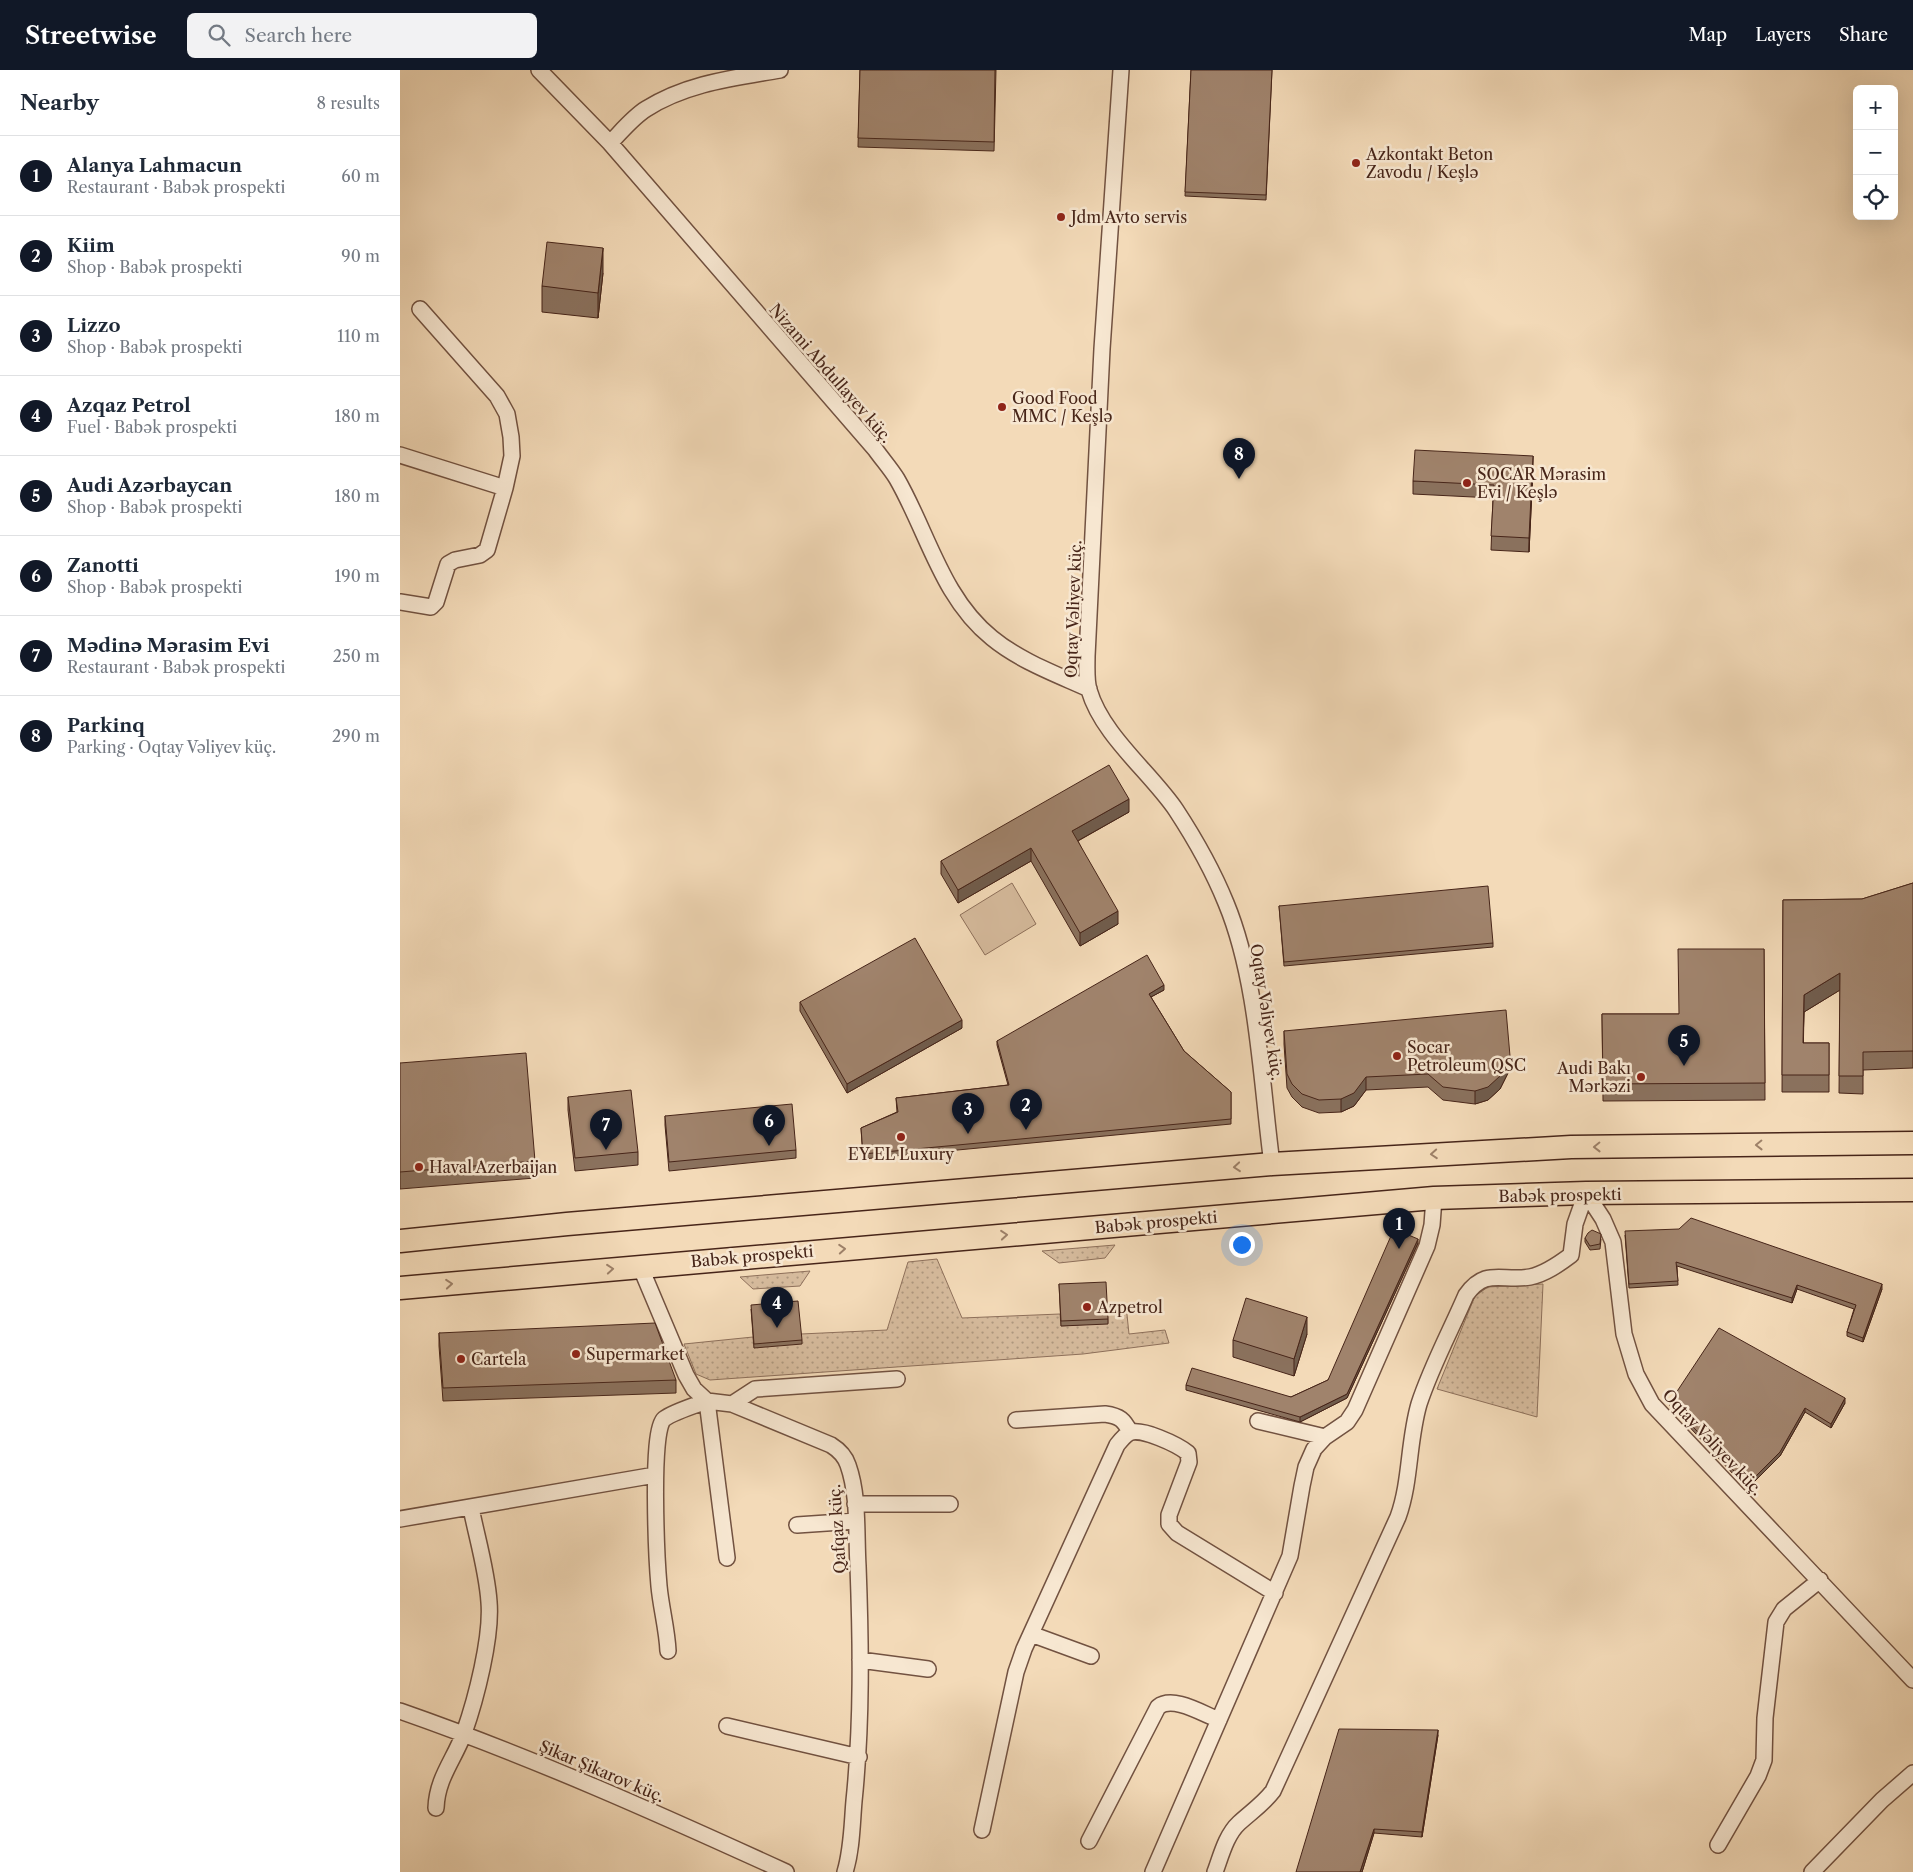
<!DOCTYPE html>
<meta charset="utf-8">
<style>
:root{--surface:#fff;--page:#f2f2f3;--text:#1f2937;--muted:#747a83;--line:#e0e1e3;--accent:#111827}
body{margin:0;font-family:"Libre Caslon Text",serif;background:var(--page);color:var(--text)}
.controls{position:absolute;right:15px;top:15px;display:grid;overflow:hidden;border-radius:8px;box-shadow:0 5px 20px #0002}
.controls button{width:45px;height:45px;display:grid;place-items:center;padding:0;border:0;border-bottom:1px solid var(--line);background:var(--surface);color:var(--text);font:25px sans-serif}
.you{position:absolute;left:841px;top:1174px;width:18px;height:18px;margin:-12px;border:4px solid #fff;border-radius:50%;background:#1a73e8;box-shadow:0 0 0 8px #1a73e833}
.badge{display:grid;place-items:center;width:32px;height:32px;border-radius:50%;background:var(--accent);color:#fff;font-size:16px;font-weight:700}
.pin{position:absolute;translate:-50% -41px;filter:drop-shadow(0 1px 2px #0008)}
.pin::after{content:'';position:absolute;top:26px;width:18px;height:15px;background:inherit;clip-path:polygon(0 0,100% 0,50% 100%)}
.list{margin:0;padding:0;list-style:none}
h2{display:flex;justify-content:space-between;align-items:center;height:65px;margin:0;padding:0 20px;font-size:21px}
h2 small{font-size:16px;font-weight:400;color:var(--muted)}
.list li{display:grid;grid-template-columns:32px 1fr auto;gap:15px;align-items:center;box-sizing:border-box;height:80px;padding:0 20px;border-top:1px solid var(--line)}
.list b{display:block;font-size:19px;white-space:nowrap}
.list p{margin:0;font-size:16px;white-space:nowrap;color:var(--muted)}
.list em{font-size:16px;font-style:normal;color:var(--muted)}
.icon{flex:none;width:28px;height:28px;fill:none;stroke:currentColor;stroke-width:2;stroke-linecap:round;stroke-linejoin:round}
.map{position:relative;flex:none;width:1513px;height:1802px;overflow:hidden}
header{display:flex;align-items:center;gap:30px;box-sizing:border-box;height:70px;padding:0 25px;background:var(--accent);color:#fff}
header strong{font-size:24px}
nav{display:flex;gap:28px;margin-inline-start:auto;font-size:18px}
.search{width:350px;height:45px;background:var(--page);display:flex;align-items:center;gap:12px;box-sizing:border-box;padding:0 18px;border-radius:8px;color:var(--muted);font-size:19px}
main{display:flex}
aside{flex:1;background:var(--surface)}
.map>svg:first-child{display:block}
</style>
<header>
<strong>Streetwise</strong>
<div class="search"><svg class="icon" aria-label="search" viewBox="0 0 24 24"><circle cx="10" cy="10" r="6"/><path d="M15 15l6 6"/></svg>Search here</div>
<nav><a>Map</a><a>Layers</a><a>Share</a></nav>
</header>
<main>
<aside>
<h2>Nearby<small>8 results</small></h2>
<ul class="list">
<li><span class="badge">1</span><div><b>Alanya Lahmacun</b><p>Restaurant · Babək prospekti</p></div><em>60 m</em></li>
<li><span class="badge">2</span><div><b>Kiim</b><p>Shop · Babək prospekti</p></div><em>90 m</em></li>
<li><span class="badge">3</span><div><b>Lizzo</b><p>Shop · Babək prospekti</p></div><em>110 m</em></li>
<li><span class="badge">4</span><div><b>Azqaz Petrol</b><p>Fuel · Babək prospekti</p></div><em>180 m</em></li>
<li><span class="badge">5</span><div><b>Audi Azərbaycan</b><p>Shop · Babək prospekti</p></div><em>180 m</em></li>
<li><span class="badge">6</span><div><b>Zanotti</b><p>Shop · Babək prospekti</p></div><em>190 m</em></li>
<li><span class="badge">7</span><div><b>Mədinə Mərasim Evi</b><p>Restaurant · Babək prospekti</p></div><em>250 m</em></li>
<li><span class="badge">8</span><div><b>Parkinq</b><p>Parking · Oqtay Vəliyev küç.</p></div><em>290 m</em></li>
</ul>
</aside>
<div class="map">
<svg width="1513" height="1802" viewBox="0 0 1513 1802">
<defs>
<pattern id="grass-dots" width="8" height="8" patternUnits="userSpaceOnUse" patternTransform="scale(1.25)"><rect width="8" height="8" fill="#d6bb9d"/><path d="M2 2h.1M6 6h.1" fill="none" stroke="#af987f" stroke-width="1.8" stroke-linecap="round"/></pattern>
</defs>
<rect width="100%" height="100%" fill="#f3dab8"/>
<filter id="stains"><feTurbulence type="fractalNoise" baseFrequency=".004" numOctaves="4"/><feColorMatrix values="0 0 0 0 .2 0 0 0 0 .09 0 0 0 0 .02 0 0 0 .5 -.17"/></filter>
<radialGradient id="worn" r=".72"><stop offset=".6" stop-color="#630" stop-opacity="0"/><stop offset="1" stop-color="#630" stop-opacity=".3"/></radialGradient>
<!-- grass -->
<path fill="url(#grass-dots)" stroke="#8e705b" d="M 715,1175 L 705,1188 L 659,1193 L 642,1181 Z
M 537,1189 L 562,1248 L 660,1244 L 661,1256 L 708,1253 L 707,1237 L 726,1235 L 729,1264 L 765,1260 L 769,1273 L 683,1284 L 310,1310 L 296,1304 L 284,1274 L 353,1267 L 354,1278 L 401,1264 L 487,1260 L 508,1192 Z
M 410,1201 L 400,1216 L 353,1219 L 340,1207 Z
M 1143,1214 L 1137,1347 L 1037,1319 L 1075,1226 L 1088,1217 Z"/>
<!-- green -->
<path fill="#d6bb9d" stroke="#8e705b" d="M 612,813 L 636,854 L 585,885 L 560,845 Z"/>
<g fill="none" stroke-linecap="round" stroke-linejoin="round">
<defs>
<path id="street" d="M 139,0 L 210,73 L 475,379 C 482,389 491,399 497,409 C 528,463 542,528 592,568 C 620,591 656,604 689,619
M 721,0 L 702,279 L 687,586 C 687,597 686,610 689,620 C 702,665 750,702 776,740 C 795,769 813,801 826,833 C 858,910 861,1012 872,1094
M 210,73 C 221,62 233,47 246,39 C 287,13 334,8 380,0
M 0,385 L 105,418
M 0,532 L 31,537 L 36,532 L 48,494 L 55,490 L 80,485 L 87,480 L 105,418 L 112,386 L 111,367 L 107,344 L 97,326 L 20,239
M 1186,1123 L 1203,1149 L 1213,1172 L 1224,1264 L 1236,1304 L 1252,1334 L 1513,1610
M 240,1196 L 286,1305 L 294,1319 L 307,1331 L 332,1334 L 431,1375 C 439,1380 445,1386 448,1395 C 459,1426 456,1463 458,1496 C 461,1575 462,1653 454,1731 C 452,1754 452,1779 445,1802
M 332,1334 L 355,1319 L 497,1309
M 616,1350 L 705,1344 C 720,1346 724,1350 730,1362
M 858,1351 L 925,1367
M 455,1434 L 550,1434
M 0,1449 L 255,1405
M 397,1455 L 456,1451
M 631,1564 L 691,1586
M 268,1581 C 267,1559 261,1538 259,1516 C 257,1493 250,1360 264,1349 C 273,1342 296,1335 307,1331 L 327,1488
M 460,1590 L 528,1599
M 0,1641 C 132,1687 259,1744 386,1802
M 327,1656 L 459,1687
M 36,1738 C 37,1708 54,1690 64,1663 C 76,1629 92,1567 89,1532 C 87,1501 77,1468 71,1438
M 582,1760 L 616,1602 L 624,1579 L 717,1375 C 721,1370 724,1366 729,1363 C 741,1357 778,1375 788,1383 L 789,1392 L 769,1445 L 769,1454 L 777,1463 L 875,1523
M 689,1771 L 758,1637 C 773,1625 803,1644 819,1650
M 1318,1775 L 1358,1706 L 1364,1690 L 1365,1648 L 1376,1552 L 1384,1539 L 1420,1510
M 753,1802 L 890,1486 L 902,1416 L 906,1397 L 914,1379 L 925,1367 L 947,1352 L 955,1340 L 1027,1176 L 1032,1155 L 1034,1128
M 815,1802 C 821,1786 826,1765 839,1753 C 851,1742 863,1734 873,1721 L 998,1447 C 1011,1411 1008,1372 1019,1334 C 1031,1297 1051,1260 1066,1225 C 1086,1197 1102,1212 1130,1207 C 1145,1204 1159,1194 1171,1185 L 1175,1154 L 1186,1123
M 1412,1802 L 1482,1730 L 1513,1703"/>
<path id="primary" d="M 0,1171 L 167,1154 L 872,1094 L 1171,1077 L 1513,1073
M 0,1218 L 1034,1128 L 1186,1123 L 1513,1120"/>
</defs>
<!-- street casing -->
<use href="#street" stroke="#725241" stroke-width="18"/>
<!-- primary casing -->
<use href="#primary" stroke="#472519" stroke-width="25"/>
<!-- street -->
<use href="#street" stroke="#f7e7d1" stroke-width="15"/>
<!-- primary -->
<use href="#primary" stroke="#f3dab8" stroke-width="22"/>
</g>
<!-- wall -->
<path fill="#8a715d" stroke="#472519" d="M 460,0 L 596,0 L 594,81 L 458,77 Z
M 791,0 L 872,0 L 866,130 L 785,126 Z
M 203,203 L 198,248 L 142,242 L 142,216 Z
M 1133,399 L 1129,482 L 1091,480 L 1093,428 L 1013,424 L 1013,411 Z
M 729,742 L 678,771 L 718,854 L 680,876 L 631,791 L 558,833 L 541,804 L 541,791 Z
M 1513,813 L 1513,998 L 1463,1000 L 1463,1024 L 1439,1023 L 1440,920 L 1404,942 L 1403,973 L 1429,973 L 1429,1022 L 1382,1022 L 1383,830 L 1462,829 Z
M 879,836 L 1093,873 L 1093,877 L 884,896 Z
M 1364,879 L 1365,1030 L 1203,1031 L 1202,944 L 1279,944 Z
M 764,920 L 751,927 L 784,981 L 831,1022 L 831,1054 L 463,1089 L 461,1058 L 497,1042 L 496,1028 L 608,1015 L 597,975 L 597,971 Z
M 400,932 L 562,958 L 447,1023 L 400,941 Z
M 884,961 L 1110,999 L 1100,1019 L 1088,1030 L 1075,1034 L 1043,1030 L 1028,1017 L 966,1020 L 954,1036 L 941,1042 L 919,1043 L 902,1037 L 892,1027 L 887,1018 L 884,974 Z
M 0,993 L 135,1091 L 135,1108 L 0,1119 Z
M 168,1027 L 238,1082 L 238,1095 L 175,1101 L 168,1040 Z
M 265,1046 L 396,1080 L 396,1088 L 269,1101 L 265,1055 Z
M 1225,1165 L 1482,1219 L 1463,1272 L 1447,1266 L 1447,1262 L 1454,1239 L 1397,1219 L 1392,1233 L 1277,1196 L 1278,1215 L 1229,1218 Z
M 1185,1168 L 1201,1169 L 1200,1179 L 1190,1180 L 1185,1172 Z
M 1018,1173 L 947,1328 L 900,1352 L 786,1320 L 786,1315 L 891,1327 L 928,1310 Z
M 659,1214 L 708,1249 L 708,1254 L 661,1256 Z
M 351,1239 L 402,1270 L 402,1274 L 354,1278 Z
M 39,1263 L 276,1310 L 276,1323 L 43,1331 L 39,1276 Z
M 907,1264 L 894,1306 L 833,1287 L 833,1270 Z
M 1270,1332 L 1445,1333 L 1431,1358 L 1405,1342 L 1380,1386 L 1347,1419 L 1270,1336 Z
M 1038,1665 L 1022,1767 L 974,1763 L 962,1802 L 896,1802 Z"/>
<!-- shaded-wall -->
<path fill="#705c4c" stroke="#472519" d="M 203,178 L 203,203 L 198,248 L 198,223 Z
M 1133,386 L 1133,399 L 1129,482 L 1129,468 Z
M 729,729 L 729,742 L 672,774 L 672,761 Z
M 631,778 L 631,791 L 558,833 L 558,820 Z
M 718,841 L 718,854 L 680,876 L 680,863 Z
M 1440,903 L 1440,920 L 1404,942 L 1403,991 L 1404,925 Z
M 764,915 L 764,920 L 749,928 L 749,924 Z
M 562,950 L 562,958 L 447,1023 L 447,1014 Z
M 1110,986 L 1110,999 L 1100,1019 L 1088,1030 L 1075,1034 L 1075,1021 Z
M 966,1007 L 966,1020 L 954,1036 L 941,1042 L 941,1029 Z
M 1018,1169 L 1018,1173 L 947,1328 L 900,1352 L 900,1347 L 947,1324 Z
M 1482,1214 L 1482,1219 L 1463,1272 L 1463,1268 Z
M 1397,1215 L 1397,1219 L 1392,1233 L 1392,1228 Z
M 907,1247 L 907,1264 L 894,1306 L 894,1289 Z
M 1445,1328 L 1445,1333 L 1431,1358 L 1431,1354 Z
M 1405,1338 L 1405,1342 L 1380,1386 L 1347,1419 L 1347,1415 Z
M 1038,1660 L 1038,1665 L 1022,1767 L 1022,1762 Z
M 974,1759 L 974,1763 L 962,1802 L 960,1802 Z"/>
<!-- building -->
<path fill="#a0836c" stroke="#472519" d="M 460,0 L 595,0 L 594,72 L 458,68 Z
M 791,0 L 872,0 L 866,125 L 785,122 Z
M 147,172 L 203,178 L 198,223 L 142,216 Z
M 1015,380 L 1133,386 L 1129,468 L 1091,466 L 1094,415 L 1013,411 Z
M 709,695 L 729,729 L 672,761 L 718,841 L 680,863 L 631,778 L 558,820 L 541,791 Z
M 1513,813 L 1513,981 L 1463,982 L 1463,1006 L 1439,1006 L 1440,903 L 1404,925 L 1403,973 L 1429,973 L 1429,1005 L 1382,1005 L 1383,830 L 1462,829 Z
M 1088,816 L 1093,873 L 884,892 L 879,836 Z
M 515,868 L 562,950 L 447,1014 L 400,932 Z
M 1278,879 L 1364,879 L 1365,1013 L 1203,1014 L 1202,944 L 1279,944 Z
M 747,885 L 764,915 L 749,924 L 784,981 L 831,1022 L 831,1049 L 463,1084 L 461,1058 L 498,1042 L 496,1028 L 609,1015 L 597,971 Z
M 1106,940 L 1110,986 L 1100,1006 L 1088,1017 L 1075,1021 L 1043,1017 L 1028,1004 L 966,1007 L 954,1023 L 941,1029 L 919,1030 L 902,1024 L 892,1014 L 887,1004 L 884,961 Z
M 126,983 L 135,1091 L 0,1102 L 0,993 Z
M 231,1020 L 238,1082 L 175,1088 L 168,1027 Z
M 392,1034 L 396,1080 L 269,1092 L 265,1046 Z
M 1291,1148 L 1482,1214 L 1463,1268 L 1447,1262 L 1456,1235 L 1397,1215 L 1392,1228 L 1276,1192 L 1278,1211 L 1229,1214 L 1225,1161 L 1279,1159 Z
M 994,1159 L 1018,1169 L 947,1324 L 900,1347 L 786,1315 L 792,1298 L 891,1327 L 928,1310 Z
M 1192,1160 L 1201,1164 L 1200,1174 L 1190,1176 L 1185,1168 L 1188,1163 Z
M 706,1212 L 708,1249 L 661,1251 L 659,1214 Z
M 846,1228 L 907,1247 L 894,1289 L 833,1270 Z
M 398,1231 L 402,1270 L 354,1274 L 351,1235 Z
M 255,1253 L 276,1310 L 43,1318 L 39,1263 Z
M 1319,1258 L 1445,1328 L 1431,1354 L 1405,1338 L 1380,1382 L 1347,1415 L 1270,1332 Z
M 939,1659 L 1038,1660 L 1022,1762 L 974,1759 L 960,1802 L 896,1802 Z"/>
<!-- one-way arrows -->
<defs><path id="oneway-chevron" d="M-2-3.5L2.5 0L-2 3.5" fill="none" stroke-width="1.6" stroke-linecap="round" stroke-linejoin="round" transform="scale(1.25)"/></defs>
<g stroke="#9d8068">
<use href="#oneway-chevron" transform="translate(1359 1075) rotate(179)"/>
<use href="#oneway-chevron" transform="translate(1197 1077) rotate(179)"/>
<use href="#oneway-chevron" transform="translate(1034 1084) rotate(176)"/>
<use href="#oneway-chevron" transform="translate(837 1097) rotate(175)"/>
<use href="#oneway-chevron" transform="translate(604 1165) rotate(-5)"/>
<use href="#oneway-chevron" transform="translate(442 1179) rotate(-4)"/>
<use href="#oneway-chevron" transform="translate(210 1199) rotate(-5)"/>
<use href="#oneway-chevron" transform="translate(49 1214) rotate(-5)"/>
</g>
<!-- markers -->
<g fill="#8f2418" stroke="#f7e7d1" stroke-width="2">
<circle cx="956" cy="93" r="5"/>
<circle cx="661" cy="147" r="5"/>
<circle cx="602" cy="337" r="5"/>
<circle cx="1067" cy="413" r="5"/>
<circle cx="997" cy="986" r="5"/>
<circle cx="1241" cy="1007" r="5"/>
<circle cx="501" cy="1067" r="5"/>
<circle cx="19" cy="1097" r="5"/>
<circle cx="687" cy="1237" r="5"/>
<circle cx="176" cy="1284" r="5"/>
<circle cx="61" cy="1289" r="5"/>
</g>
<g text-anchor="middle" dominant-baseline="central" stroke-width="5" stroke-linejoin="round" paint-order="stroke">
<!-- poi labels -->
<g font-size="16" fill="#472519" stroke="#f7e7d1" text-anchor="start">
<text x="966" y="84">Azkontakt Beton<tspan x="966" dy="18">Zavodu / Keşlə</tspan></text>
<text x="671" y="147">Jdm Avto servis</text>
<text x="612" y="328">Good Food<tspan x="612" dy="18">MMC / Keşlə</tspan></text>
<text x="1077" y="404">SOCAR Mərasim<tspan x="1077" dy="18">Evi / Keşlə</tspan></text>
<text x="1007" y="977">Socar<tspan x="1007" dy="18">Petroleum QSC</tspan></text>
<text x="1231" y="998" text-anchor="end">Audi Bakı<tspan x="1231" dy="18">Mərkəzi</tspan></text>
<text x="501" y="1084" text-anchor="middle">EY EL Luxury</text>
<text x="29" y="1097">Haval Azerbaijan</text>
<text x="697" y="1237">Azpetrol</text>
<text x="186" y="1284">Supermarket</text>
<text x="71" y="1289">Cartela</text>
</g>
<!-- street labels -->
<g font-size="16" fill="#472519" stroke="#f7e7d1">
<text transform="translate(431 303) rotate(49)">Nizami Abdullayev küç.</text>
<text transform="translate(673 539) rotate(-88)">Oqtay Vəliyev küç.</text>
<text transform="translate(867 942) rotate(81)">Oqtay Vəliyev küç.</text>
<text transform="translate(1160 1125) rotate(-1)">Babək prospekti</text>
<text transform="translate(756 1152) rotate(-5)">Babək prospekti</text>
<text transform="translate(352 1186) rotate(-5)">Babək prospekti</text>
<text transform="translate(1313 1372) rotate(47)">Oqtay Vəliyev küç.</text>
<text transform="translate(437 1459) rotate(-94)">Qafqaz küç.</text>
<text transform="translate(202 1701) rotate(23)">Şikar Şikarov küç.</text>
</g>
</g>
<rect width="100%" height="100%" filter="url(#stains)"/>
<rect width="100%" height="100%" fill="url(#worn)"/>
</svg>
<div class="controls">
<button>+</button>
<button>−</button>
<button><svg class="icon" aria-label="locate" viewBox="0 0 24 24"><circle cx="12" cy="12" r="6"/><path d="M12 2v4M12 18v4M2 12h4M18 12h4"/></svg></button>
</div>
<div class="you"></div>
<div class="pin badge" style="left:999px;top:1179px">1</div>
<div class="pin badge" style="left:626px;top:1060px">2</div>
<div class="pin badge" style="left:568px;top:1064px">3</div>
<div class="pin badge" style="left:377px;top:1258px">4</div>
<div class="pin badge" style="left:1284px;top:996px">5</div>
<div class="pin badge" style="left:369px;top:1076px">6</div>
<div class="pin badge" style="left:206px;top:1080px">7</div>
<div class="pin badge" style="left:839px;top:409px">8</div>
</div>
</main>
